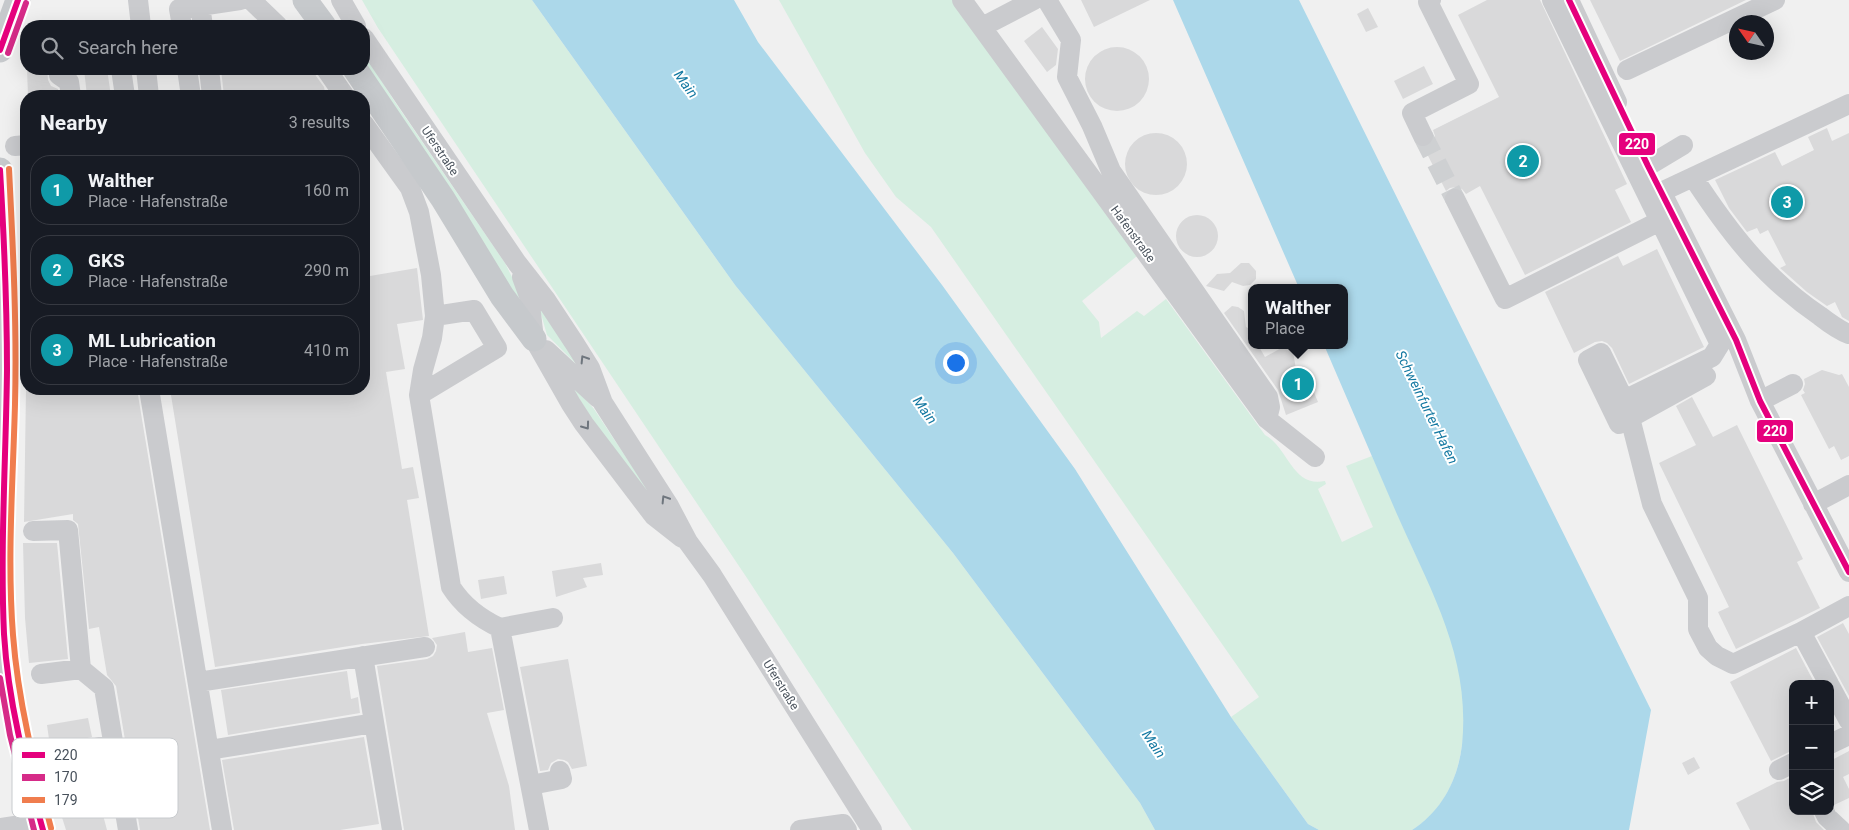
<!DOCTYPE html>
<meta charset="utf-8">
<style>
:root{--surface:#171b24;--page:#20242c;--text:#f1f3f6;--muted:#9ea1a6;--line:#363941;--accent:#83898f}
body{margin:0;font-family:Roboto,sans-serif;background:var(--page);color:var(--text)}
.controls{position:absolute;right:15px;bottom:15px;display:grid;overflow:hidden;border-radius:10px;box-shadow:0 5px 20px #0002}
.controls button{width:45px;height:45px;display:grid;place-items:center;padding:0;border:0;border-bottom:1px solid var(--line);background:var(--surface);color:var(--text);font:25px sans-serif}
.compass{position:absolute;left:1729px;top:15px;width:45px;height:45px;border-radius:50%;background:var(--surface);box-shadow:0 5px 20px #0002;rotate:304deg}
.you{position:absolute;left:955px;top:362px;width:18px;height:18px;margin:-12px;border:4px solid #fff;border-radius:50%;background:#1a73e8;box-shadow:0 0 0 8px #1a73e833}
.badge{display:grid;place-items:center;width:32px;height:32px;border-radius:50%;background:var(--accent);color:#fff;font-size:16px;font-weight:700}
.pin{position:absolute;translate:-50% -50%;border:2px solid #fff;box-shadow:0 1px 5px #0006}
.popup{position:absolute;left:1248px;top:284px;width:100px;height:65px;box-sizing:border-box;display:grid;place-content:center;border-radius:10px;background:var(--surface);filter:drop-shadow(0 1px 4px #0005);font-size:16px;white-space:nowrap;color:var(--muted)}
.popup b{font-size:19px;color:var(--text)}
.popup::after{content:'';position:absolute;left:50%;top:100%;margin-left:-10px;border:10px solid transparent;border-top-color:var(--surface)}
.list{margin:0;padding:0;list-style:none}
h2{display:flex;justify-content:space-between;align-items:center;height:65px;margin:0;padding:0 20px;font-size:21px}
h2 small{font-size:16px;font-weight:400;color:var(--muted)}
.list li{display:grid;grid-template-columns:32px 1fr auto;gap:15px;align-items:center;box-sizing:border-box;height:70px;margin:0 10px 10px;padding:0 10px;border:1px solid var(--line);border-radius:20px}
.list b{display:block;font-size:19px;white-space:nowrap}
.list p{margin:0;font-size:16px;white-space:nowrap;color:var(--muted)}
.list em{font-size:16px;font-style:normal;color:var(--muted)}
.icon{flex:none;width:28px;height:28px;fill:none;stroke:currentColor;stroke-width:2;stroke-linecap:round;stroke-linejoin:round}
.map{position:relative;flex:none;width:1849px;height:830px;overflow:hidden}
.search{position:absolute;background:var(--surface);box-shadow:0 5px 20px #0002;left:20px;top:20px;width:350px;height:55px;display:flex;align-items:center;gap:12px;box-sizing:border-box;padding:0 18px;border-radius:20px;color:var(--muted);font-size:19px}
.panel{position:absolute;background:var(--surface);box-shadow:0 5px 20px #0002;left:20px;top:90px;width:350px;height:305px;border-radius:20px}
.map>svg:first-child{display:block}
</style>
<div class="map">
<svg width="1849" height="830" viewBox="0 0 1849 830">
<rect width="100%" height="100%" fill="#f0f0f0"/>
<!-- green -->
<path fill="#d6eee1" d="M 362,0 L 532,0 L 735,285 L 953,553 L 1140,803 L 1155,830 L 912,830 L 747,578 L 378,28 Z
M 779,0 L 953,0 L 1137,256 L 1082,301 L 1099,322 L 1101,338 L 1137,311 L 1144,316 L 1166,299 L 1265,435 C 1288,447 1292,488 1325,481 L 1326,484 L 1318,489 L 1342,542 L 1373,527 L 1346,466 L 1372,456 C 1386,487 1399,518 1413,549 C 1430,585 1449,623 1458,662 C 1470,719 1468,796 1412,830 L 1319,830 L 1308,824 L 1231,717 L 1259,697 L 931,227 L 896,197 L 865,153 Z
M 364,54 L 395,102 L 505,263 L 517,287 L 520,302 L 364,64 Z
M 539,307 L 583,371 L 547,335 Z
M 566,378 L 594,409 L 661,510 L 615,455 Z"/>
<!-- water -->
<path fill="#acd8ea" d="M 532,0 L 734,0 L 758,42 L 942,285 L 1075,469 L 1231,717 L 1308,824 L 1319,830 L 1155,830 L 1140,803 L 953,553 L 735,285 Z
M 1173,0 L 1299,0 L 1651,710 L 1629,830 L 1412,830 C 1442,811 1458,779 1462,745 C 1471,656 1430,590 1396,512 C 1372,456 1348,401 1324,345 L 1344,345 L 1344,288 L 1299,288 Z"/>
<!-- building -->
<path fill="#d9d9da" d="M 1081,0 L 1150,0 L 1094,27 Z
M 1487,0 L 1540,0 L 1627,184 L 1615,190 L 1631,222 L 1525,275 L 1480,186 L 1466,194 L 1462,189 L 1456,187 L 1450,188 L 1446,191 L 1424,148 L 1429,146 L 1433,142 L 1435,136 L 1433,130 L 1499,97 L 1458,15 Z
M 1590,0 L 1746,0 L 1620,61 Z
M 1368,8 L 1378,27 L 1366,32 L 1357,14 Z
M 1042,27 L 1058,49 L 1056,65 L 1047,72 L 1024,41 Z
M1085 79a32 32 0 1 1 64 0a32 32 0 1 1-64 0Z
M 1424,66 L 1433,84 L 1403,99 L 1394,81 Z
M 27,69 L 47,69 L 48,80 L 51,86 L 58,89 L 59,96 L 28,96 Z
M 84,69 L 107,69 L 111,96 L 87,96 Z
M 221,69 L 286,69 L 286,71 L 314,69 L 316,76 L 324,87 L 325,92 L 299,96 L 224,96 Z
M 1827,128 L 1832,141 L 1849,133 L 1849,321 L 1842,317 L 1835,302 L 1827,306 L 1807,292 L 1780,268 L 1786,265 L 1768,230 L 1760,234 L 1757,228 L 1747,232 L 1729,208 L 1715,180 L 1775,152 L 1782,166 L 1814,150 L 1808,137 Z
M1125 164a31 31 0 1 1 62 0a31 31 0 1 1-62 0Z
M1176 236a21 21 0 1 1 42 0a21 21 0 1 1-42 0Z
M 1657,249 L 1704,347 L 1629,384 L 1612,348 L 1607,343 L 1602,341 L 1595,342 L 1574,353 L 1545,292 L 1618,256 L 1623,266 Z
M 1241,263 L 1249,263 L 1256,271 L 1256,279 L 1250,285 L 1243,286 L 1232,282 L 1224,291 L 1206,286 L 1217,274 L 1230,273 Z
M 417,268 L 423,320 L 397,324 L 405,369 L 386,372 L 402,469 L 413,467 L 419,498 L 407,500 L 429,636 L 362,644 L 215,667 L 170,389 L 364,389 L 364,277 Z
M 1232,306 L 1238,307 L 1244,311 L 1246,327 L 1252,330 L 1252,345 L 1258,345 L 1265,357 L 1283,347 L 1290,350 L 1293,352 L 1296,369 L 1303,366 L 1318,402 L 1286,415 L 1278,390 L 1224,313 Z
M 1822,370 L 1839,375 L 1842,374 L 1849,387 L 1849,456 L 1841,460 L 1834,446 L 1829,449 L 1801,395 L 1805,393 L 1803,390 L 1805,384 L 1804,379 Z
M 26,389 L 137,389 L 210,830 L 140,830 L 116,686 L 107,675 L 99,627 L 89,629 L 78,524 L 73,520 L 73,514 L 24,522 Z
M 1692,397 L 1713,437 L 1737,425 L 1803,559 L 1797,562 L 1820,608 L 1736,649 L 1718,612 L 1729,607 L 1659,463 L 1696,445 L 1676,406 Z
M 23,543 L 57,543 L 68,659 L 29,663 L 25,618 Z
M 601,563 L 603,575 L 583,578 L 587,587 L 556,597 L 552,571 Z
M 504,576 L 507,594 L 481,599 L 478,580 Z
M 1843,623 L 1849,634 L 1849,696 L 1817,637 Z
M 465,632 L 468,652 L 492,648 L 504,710 L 487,713 L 509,786 L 515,830 L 404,830 L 377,666 L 427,659 L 433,656 L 436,651 L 437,645 L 432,638 Z
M 1796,648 L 1815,684 L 1793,684 L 1793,750 L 1771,761 L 1730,682 Z
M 568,659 L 587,766 L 572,769 L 568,762 L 564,760 L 558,759 L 551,763 L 548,770 L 540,771 L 520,667 Z
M 347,671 L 351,699 L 358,697 L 360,713 L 228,735 L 221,690 Z
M 88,718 L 92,737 L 50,746 L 47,725 Z
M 364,737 L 379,824 L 340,830 L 234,830 L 222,760 Z
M 1849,751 L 1849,774 L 1843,777 L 1849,789 L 1849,798 L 1834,805 L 1830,801 L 1830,761 Z
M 1694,757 L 1700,768 L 1688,775 L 1682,763 Z
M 104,758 L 111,800 L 105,801 L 108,813 L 103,815 L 107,830 L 66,830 L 49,776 L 56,774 L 54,769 Z
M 1793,776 L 1793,811 L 1812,811 L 1816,822 L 1824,830 L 1750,830 L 1736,803 L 1777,782 L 1784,781 Z"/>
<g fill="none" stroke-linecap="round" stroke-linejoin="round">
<!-- minor-tunnel -->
<path stroke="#ced0d2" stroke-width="20" stroke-dasharray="20 10" stroke-linecap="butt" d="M 1423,136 L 1455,199"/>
<!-- minor -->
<path stroke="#cacbce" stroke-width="20" d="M 138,0 L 141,26
M 251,0 L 278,26
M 341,0 L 356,26
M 962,0 L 1267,419 L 1315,457
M 1047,0 L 1071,40 L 1067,77 L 1092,126 L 1111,171 L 1268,397 L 1270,407 L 1267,419
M 1552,0 L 1720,344 L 1712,357 L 1624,400 L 1601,353 L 1588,360 L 1619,424 L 1706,376
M 1569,0 L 1617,102
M 200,6 L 240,0
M 182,26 L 179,9 L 200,6 L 203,26
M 982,27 L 1034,0
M 364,38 L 517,263 L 546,300 L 575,344 L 590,368 L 603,403 L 669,506 L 688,542 L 712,575 L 872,830
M 59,69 L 59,75 L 69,82 L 71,96
M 121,69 L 125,96
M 146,69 L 149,96
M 187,69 L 191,96
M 209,69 L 212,96
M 326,69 L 344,95
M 1627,70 L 1775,0
M 364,124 L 410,188 L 419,212 L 431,275 L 435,316 L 432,338 L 423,370 L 419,395 L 451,587 C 463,606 481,619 500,628
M 1423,136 L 1412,113 L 1469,84 L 1428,2 L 1431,0
M 15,146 L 26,145
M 1648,166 L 1683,145
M 1693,177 C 1729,232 1764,278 1820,316 C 1829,323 1838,330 1849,334
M 1661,192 L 1849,104
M 1663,195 L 1736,340 L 1760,401 L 1849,572
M 1455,199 L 1505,299 L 1660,221
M 522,277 L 529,296 L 534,339 L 571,404 L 584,424 L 654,516 L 682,538
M 546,350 L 598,398
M 149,389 L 222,830
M 419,395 L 497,348 L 474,310 L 435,316
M 1760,401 L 1793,384
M 1630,418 L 1652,504 L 1698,598 L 1698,629 L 1708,648 L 1717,656 L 1733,664 L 1801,632 L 1849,606
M 1813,504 L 1849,485
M 33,531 L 68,530 L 81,669 L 104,688 L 128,830
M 1801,632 L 1829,684
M 363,656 L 392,830
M 41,674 L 81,669
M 198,682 L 425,647
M 1830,686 L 1849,721
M 1830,744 L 1849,735
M 209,750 L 374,723
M 55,757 L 113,744
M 1779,770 L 1793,763
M 531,785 L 562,779 L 560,771
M 1824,811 L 1827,817 L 1841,830
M 0,828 L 41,822
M 539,830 L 500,628 L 553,618
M 800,830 L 843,824 L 847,830"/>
<!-- major -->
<path stroke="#c6c9cc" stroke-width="25" d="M 305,0 L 324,26
M 0,50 L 18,0
M 355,69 L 443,199 L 502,296 L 534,339
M 0,170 C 4,236 7,303 7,370 C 6,458 0,546 4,634 C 9,701 25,766 43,830"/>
<defs>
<path id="bus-1" d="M 1569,0 L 1648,166 L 1736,340 L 1760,401 L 1849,572
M 0,50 L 18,0
M 0,170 C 4,237 7,303 7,370 C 6,458 0,546 4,634 C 8,701 25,766 43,830"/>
<path id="bus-2" d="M 8,53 L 26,3
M 0,678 L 10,735 L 34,830"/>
<path id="bus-3" d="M 9,169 C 13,248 17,326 15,404 C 13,481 7,558 13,635 C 18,701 34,764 51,828"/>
</defs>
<!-- bus-1 casing -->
<use href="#bus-1" stroke="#fff" stroke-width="10"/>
<!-- bus-2 casing -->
<use href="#bus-2" stroke="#fff" stroke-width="10"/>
<!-- bus-3 casing -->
<use href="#bus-3" stroke="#fff" stroke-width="10"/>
<!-- bus-1 -->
<use href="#bus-1" stroke="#e5007d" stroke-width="6"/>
<!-- bus-2 -->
<use href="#bus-2" stroke="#d62b88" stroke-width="6"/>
<!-- bus-3 -->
<use href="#bus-3" stroke="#f07d4e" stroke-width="6"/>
</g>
<!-- one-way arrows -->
<defs><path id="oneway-chevron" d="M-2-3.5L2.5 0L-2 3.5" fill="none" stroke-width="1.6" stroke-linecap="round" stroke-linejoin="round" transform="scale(1.25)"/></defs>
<g stroke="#6f767e">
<use href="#oneway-chevron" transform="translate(584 359) rotate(-122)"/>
<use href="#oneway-chevron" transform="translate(586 426) rotate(54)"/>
<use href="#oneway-chevron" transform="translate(665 499) rotate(-122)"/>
</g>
<g text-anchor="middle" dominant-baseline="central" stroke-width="4" stroke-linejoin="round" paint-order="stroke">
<!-- street labels -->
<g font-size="12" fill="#48515b" stroke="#fff">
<text transform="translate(440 151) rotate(56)">Uferstraße</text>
<text transform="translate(1133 234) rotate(54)">Hafenstraße</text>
<text transform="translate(781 685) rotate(58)">Uferstraße</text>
</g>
<!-- water labels -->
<g font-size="14" font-style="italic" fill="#1479a2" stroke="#fff">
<text transform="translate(686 84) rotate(54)">Main</text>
<text transform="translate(1427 407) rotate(64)">Schweinfurter Hafen</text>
<text transform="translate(925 410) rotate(54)">Main</text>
<text transform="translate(1154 744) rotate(56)">Main</text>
</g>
</g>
<!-- legend -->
<rect x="12" y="738" width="166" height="80" rx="8" fill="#fff" stroke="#c8cbce" stroke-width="1"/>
<rect x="22" y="752" width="23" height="6" fill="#e5007d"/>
<rect x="22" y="774" width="23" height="7" fill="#d62b88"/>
<rect x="22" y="797" width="23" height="6" fill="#f07d4e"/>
<g font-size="14" fill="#48515b">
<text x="54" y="760">220</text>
<text x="54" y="782">170</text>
<text x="54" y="805">179</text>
</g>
<g stroke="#fff" stroke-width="2">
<rect x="1618" y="132" width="38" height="24" rx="5" fill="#e5007d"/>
<rect x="1756" y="419" width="38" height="24" rx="5" fill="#e5007d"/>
</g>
<g font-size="14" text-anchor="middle" font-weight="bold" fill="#fff">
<text x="1637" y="149">220</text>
<text x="1775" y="436">220</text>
</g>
</svg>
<div class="controls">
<button>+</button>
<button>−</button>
<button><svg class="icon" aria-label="layers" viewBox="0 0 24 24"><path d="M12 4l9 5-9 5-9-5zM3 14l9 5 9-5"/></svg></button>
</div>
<svg class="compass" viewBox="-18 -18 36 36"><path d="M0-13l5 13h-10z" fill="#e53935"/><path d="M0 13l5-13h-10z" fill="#9ea1a6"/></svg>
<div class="you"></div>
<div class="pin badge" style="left:1298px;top:384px;background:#0f9aa8">1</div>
<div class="popup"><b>Walther</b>Place</div>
<div class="pin badge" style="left:1523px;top:161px;background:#0f9aa8">2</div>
<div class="pin badge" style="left:1787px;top:202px;background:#0f9aa8">3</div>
<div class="search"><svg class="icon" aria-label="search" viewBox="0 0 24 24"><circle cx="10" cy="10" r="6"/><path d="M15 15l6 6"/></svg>Search here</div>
<section class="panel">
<h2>Nearby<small>3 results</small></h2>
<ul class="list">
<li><span class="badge" style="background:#0f9aa8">1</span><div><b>Walther</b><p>Place · Hafenstraße</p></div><em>160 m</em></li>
<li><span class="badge" style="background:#0f9aa8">2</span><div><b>GKS</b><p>Place · Hafenstraße</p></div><em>290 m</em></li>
<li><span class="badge" style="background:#0f9aa8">3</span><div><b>ML Lubrication</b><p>Place · Hafenstraße</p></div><em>410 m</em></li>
</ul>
</section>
</div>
